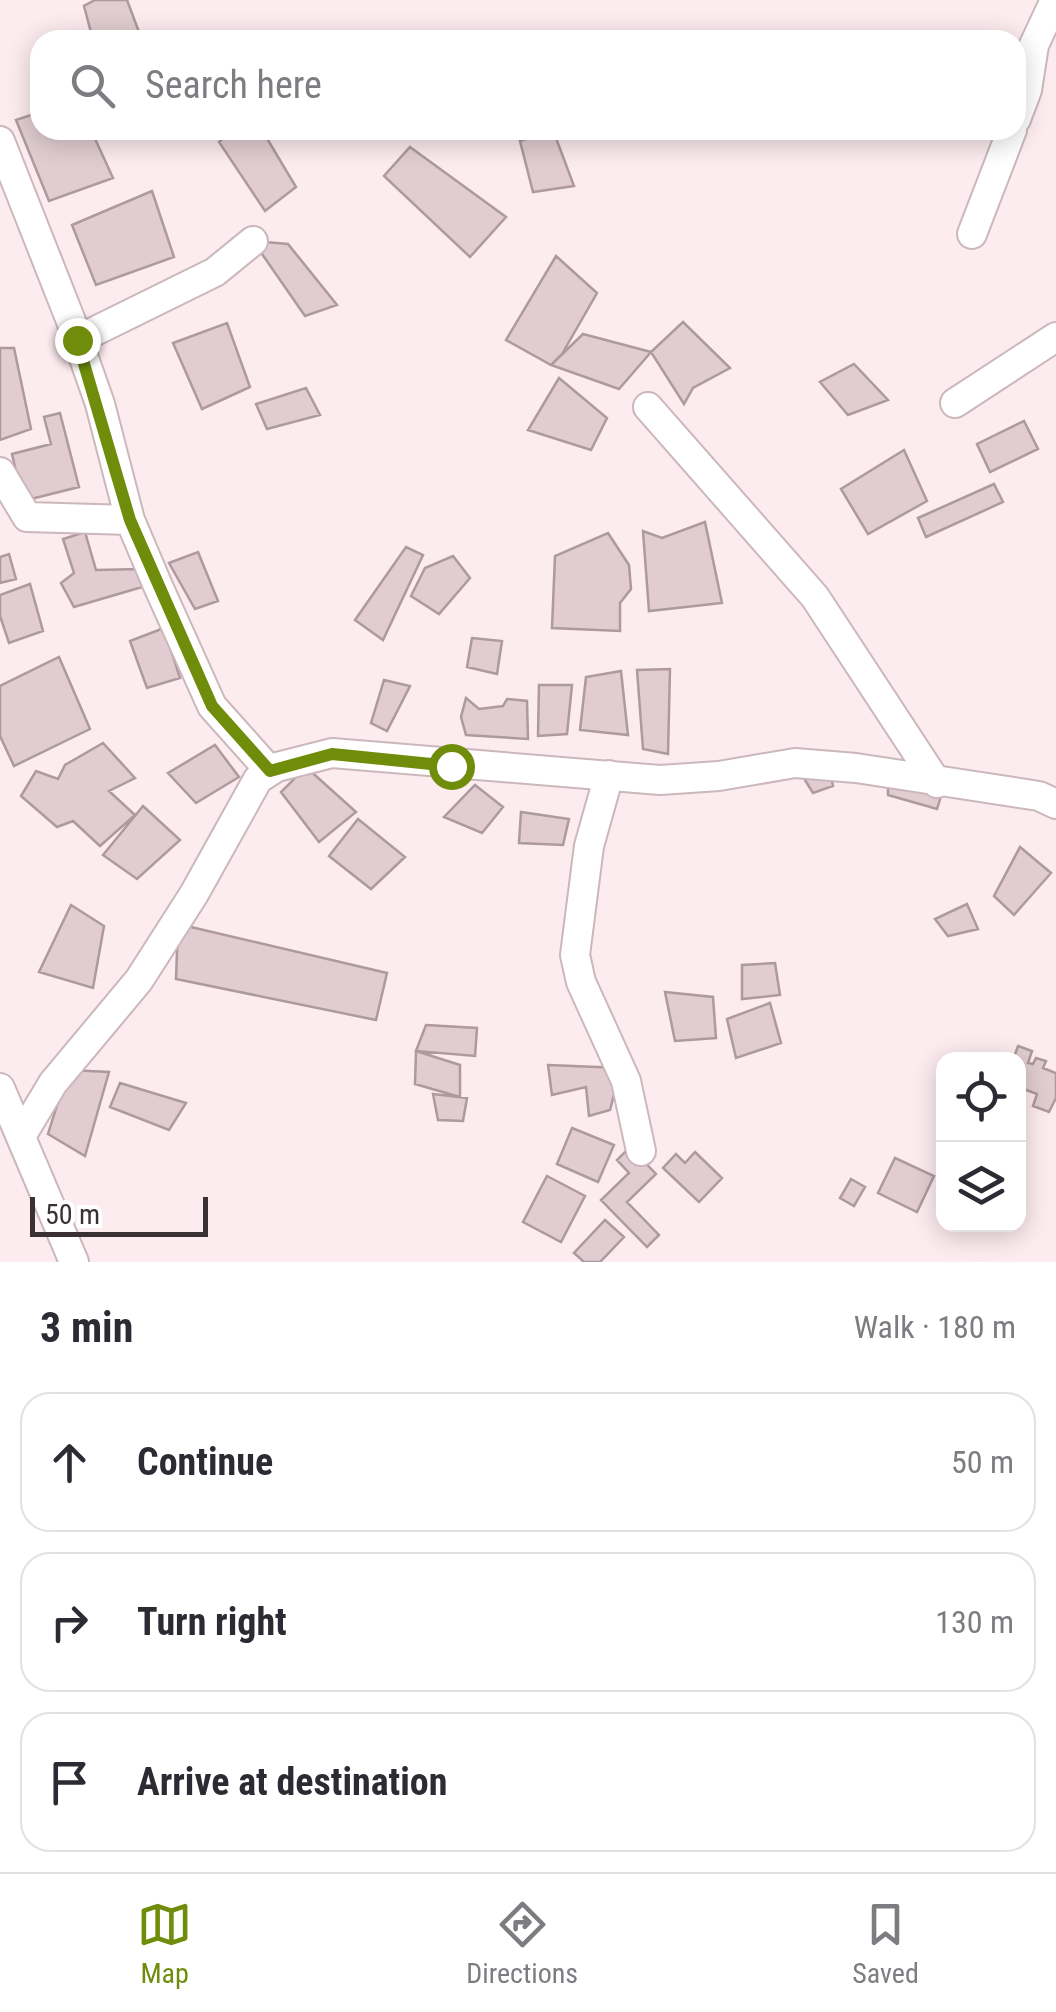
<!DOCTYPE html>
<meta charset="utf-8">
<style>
:root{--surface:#fff;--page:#f7f7f7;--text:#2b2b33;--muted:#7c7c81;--line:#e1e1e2;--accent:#6f8c0a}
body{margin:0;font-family:"Roboto Condensed",sans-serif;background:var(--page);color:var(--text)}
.controls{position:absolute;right:30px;bottom:30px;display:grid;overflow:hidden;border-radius:20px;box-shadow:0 5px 25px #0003}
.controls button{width:90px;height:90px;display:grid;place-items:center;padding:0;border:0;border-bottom:2px solid var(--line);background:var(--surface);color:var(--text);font:50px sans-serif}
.scale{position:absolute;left:30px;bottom:25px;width:178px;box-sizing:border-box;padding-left:10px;border:5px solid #393133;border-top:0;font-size:28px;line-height:35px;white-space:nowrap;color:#393133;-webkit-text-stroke:8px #fff;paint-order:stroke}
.stop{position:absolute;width:30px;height:30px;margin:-22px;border:8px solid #6f8c0a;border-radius:50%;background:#fff}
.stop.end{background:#6f8c0a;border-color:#fff;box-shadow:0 2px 10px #0008}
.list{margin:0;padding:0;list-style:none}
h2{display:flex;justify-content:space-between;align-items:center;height:130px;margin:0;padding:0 40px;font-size:42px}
h2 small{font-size:32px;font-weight:400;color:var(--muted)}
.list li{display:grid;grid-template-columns:65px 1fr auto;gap:30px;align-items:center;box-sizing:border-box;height:140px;margin:0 20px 20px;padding:0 20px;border:2px solid var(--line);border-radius:30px}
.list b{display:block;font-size:38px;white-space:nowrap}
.list em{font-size:32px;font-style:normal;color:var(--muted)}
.icon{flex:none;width:55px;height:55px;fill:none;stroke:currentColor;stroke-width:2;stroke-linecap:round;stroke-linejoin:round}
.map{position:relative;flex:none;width:1056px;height:1262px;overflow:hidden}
.search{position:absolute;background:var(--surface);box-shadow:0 5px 25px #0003;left:30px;right:30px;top:30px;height:110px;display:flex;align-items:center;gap:25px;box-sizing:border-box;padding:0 35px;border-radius:30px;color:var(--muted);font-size:38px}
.sheet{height:610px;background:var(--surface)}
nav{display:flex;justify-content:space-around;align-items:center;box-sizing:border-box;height:140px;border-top:2px solid var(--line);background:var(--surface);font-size:28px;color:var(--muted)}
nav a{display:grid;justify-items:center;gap:5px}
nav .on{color:var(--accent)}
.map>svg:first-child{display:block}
</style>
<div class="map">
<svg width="1056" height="1262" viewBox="0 0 1056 1262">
<rect width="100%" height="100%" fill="#fcebef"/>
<!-- building -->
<path fill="#e1cdd1" stroke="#ad999e" stroke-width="2.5" d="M 95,0 L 127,0 L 142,40 L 93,40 L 84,6 Z
M 40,112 L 40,130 L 91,130 L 113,178 L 49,201 L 16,120 Z
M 232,130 L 262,130 L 296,187 L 265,211 L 219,142 Z
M 553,130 L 574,186 L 533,192 L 520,141 Z
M 410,147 L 506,217 L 470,257 L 384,176 Z
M 152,191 L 174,257 L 96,285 L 72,225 Z
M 253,241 L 288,244 L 337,305 L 305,316 Z
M 556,256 L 597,293 L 562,354 L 551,365 L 506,340 Z
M 683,322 L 730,368 L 693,388 L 684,404 L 651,352 Z
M 227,323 L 250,387 L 202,409 L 173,343 Z
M 583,334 L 651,352 L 619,389 L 551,365 Z
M 0,348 L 14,348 L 31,429 L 0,440 Z
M 854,364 L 888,400 L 848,415 L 820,382 Z
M 559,378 L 607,418 L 591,450 L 528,430 Z
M 306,388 L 320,415 L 267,429 L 256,404 Z
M 60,413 L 79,487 L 23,501 L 12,454 L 51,444 L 44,417 Z
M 1024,421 L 1038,449 L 990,472 L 977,444 Z
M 904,450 L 927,501 L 868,534 L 841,489 Z
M 994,484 L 1003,502 L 926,537 L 918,518 Z
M 705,522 L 722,603 L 649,611 L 643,531 L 662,538 Z
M 85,532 L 96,570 L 139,569 L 142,587 L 74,607 L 61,583 L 74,573 L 63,539 Z
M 608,533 L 629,565 L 631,589 L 620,603 L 620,631 L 552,628 L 555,556 Z
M 406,547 L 423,555 L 383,640 L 355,620 Z
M 198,552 L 218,601 L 195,609 L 169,563 Z
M 9,554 L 16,579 L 0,583 L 0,557 Z
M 453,556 L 470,578 L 439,614 L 411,596 L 425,568 Z
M 30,584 L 43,631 L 9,643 L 0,616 L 0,595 Z
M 164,628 L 180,678 L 147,688 L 130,641 Z
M 472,638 L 502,641 L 497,674 L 467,667 Z
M 59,657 L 90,729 L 14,766 L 0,736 L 0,686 Z
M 670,669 L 668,754 L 643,749 L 637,670 Z
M 621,671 L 628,735 L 580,730 L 586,677 Z
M 384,680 L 410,686 L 387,731 L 371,723 Z
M 539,685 L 572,685 L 567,734 L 538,736 Z
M 466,698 L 479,709 L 503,706 L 507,699 L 527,701 L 528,739 L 466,735 L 461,717 Z
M 103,743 L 135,778 L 109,791 L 135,815 L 100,846 L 73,821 L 57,827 L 21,796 L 36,771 L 58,779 L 65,765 Z
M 215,745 L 239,777 L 196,803 L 168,773 Z
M 306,767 L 356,812 L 319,842 L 281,792 Z
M 800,772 L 830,773 L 833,786 L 813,793 Z
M 888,781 L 942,793 L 937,809 L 888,795 Z
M 475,785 L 503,807 L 482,833 L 444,817 Z
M 143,806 L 180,840 L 137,879 L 103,855 Z
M 521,812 L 569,819 L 563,845 L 519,843 Z
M 358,819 L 405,857 L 371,889 L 329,856 Z
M 1020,847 L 1051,873 L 1014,915 L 994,896 Z
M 967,904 L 978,929 L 948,936 L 935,919 Z
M 71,905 L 104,926 L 93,988 L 39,972 Z
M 178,924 L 387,973 L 376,1020 L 176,979 Z
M 775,963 L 780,995 L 742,999 L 742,965 Z
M 665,992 L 713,997 L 716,1038 L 675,1041 Z
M 770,1003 L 781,1043 L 736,1058 L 727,1019 Z
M 426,1025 L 477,1028 L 475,1056 L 416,1051 Z
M 1018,1046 L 1032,1051 L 1028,1063 L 1033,1064 L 1036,1058 L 1046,1061 L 1043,1068 L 1056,1073 L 1056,1098 L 1049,1112 L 1033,1106 L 1037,1094 L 1021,1088 L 1018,1094 L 1018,1060 L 1013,1060 Z
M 416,1051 L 460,1065 L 460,1097 L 415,1084 Z
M 548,1065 L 621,1068 L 610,1110 L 589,1116 L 586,1087 L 552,1095 Z
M 68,1070 L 109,1072 L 85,1156 L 48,1134 Z
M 120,1083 L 186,1103 L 169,1130 L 110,1107 Z
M 433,1094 L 467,1098 L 463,1121 L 438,1120 Z
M 572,1128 L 614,1145 L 598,1182 L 557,1164 Z
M 630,1147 L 656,1174 L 627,1202 L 659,1235 L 647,1247 L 601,1200 L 629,1173 L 617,1160 Z
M 695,1152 L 722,1178 L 699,1202 L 663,1168 L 676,1154 L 685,1163 Z
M 895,1158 L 934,1176 L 917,1212 L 878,1193 Z
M 547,1176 L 585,1196 L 561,1242 L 523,1222 Z
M 851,1179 L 865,1187 L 854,1206 L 840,1198 Z
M 605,1220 L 624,1237 L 600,1262 L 584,1262 L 574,1253 Z"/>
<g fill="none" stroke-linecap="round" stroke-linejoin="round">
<defs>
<path id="street" d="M 1016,119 L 1027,90 L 1034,45 L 1055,0
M 0,141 L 71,321 L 100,404 L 130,520 L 158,586 L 212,706 L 270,771
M 972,234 L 1012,130
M 77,340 L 215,272 L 253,241
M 955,403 L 1056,337
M 648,407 L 815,597 L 937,783
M 0,472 L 27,517 L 130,520
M 609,775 L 589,846 L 575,955 L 581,982 L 626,1081 L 641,1151
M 0,1088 L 74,1262
M 23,1133 L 53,1083 L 139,980 L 194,894 L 258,779 L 277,767 L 332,753 L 660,780 L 719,776 L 795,763 L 856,768 L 1039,796 L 1056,804"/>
</defs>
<!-- street casing -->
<use href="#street" stroke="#cbb7bc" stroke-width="32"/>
<!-- street -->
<use href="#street" stroke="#fff" stroke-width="28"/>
</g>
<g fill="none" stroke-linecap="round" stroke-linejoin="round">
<!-- route -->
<path stroke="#6f8c0a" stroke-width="12" d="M 77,340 L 130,520 L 212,706 L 270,771 L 332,754 L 451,766"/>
</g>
</svg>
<div class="controls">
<button><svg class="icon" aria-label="locate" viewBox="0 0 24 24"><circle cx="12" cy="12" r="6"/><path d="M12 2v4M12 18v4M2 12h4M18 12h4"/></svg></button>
<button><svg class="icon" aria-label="layers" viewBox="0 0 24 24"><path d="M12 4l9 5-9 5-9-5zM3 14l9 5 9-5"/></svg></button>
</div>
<div class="scale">50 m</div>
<div class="stop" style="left:451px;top:766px"></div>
<div class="stop end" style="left:77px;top:340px"></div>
<div class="search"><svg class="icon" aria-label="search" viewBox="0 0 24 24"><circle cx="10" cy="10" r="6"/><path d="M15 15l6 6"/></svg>Search here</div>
</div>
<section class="sheet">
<h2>3 min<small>Walk · 180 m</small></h2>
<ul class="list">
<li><svg class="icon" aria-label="ahead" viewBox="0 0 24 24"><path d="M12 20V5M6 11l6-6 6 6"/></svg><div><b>Continue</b></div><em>50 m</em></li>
<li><svg class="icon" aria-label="right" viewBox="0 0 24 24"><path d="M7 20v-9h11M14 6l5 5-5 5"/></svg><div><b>Turn right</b></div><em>130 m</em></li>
<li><svg class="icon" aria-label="arrive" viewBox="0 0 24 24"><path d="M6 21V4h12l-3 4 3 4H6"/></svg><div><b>Arrive at destination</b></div></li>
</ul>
</section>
<nav>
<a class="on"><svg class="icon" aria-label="map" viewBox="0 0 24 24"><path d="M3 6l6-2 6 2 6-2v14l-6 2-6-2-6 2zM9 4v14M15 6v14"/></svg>Map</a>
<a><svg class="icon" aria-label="directions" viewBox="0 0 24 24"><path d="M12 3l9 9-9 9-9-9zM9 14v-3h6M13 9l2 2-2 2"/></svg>Directions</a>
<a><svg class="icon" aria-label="saved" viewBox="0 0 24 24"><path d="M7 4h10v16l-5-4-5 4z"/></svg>Saved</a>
</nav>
